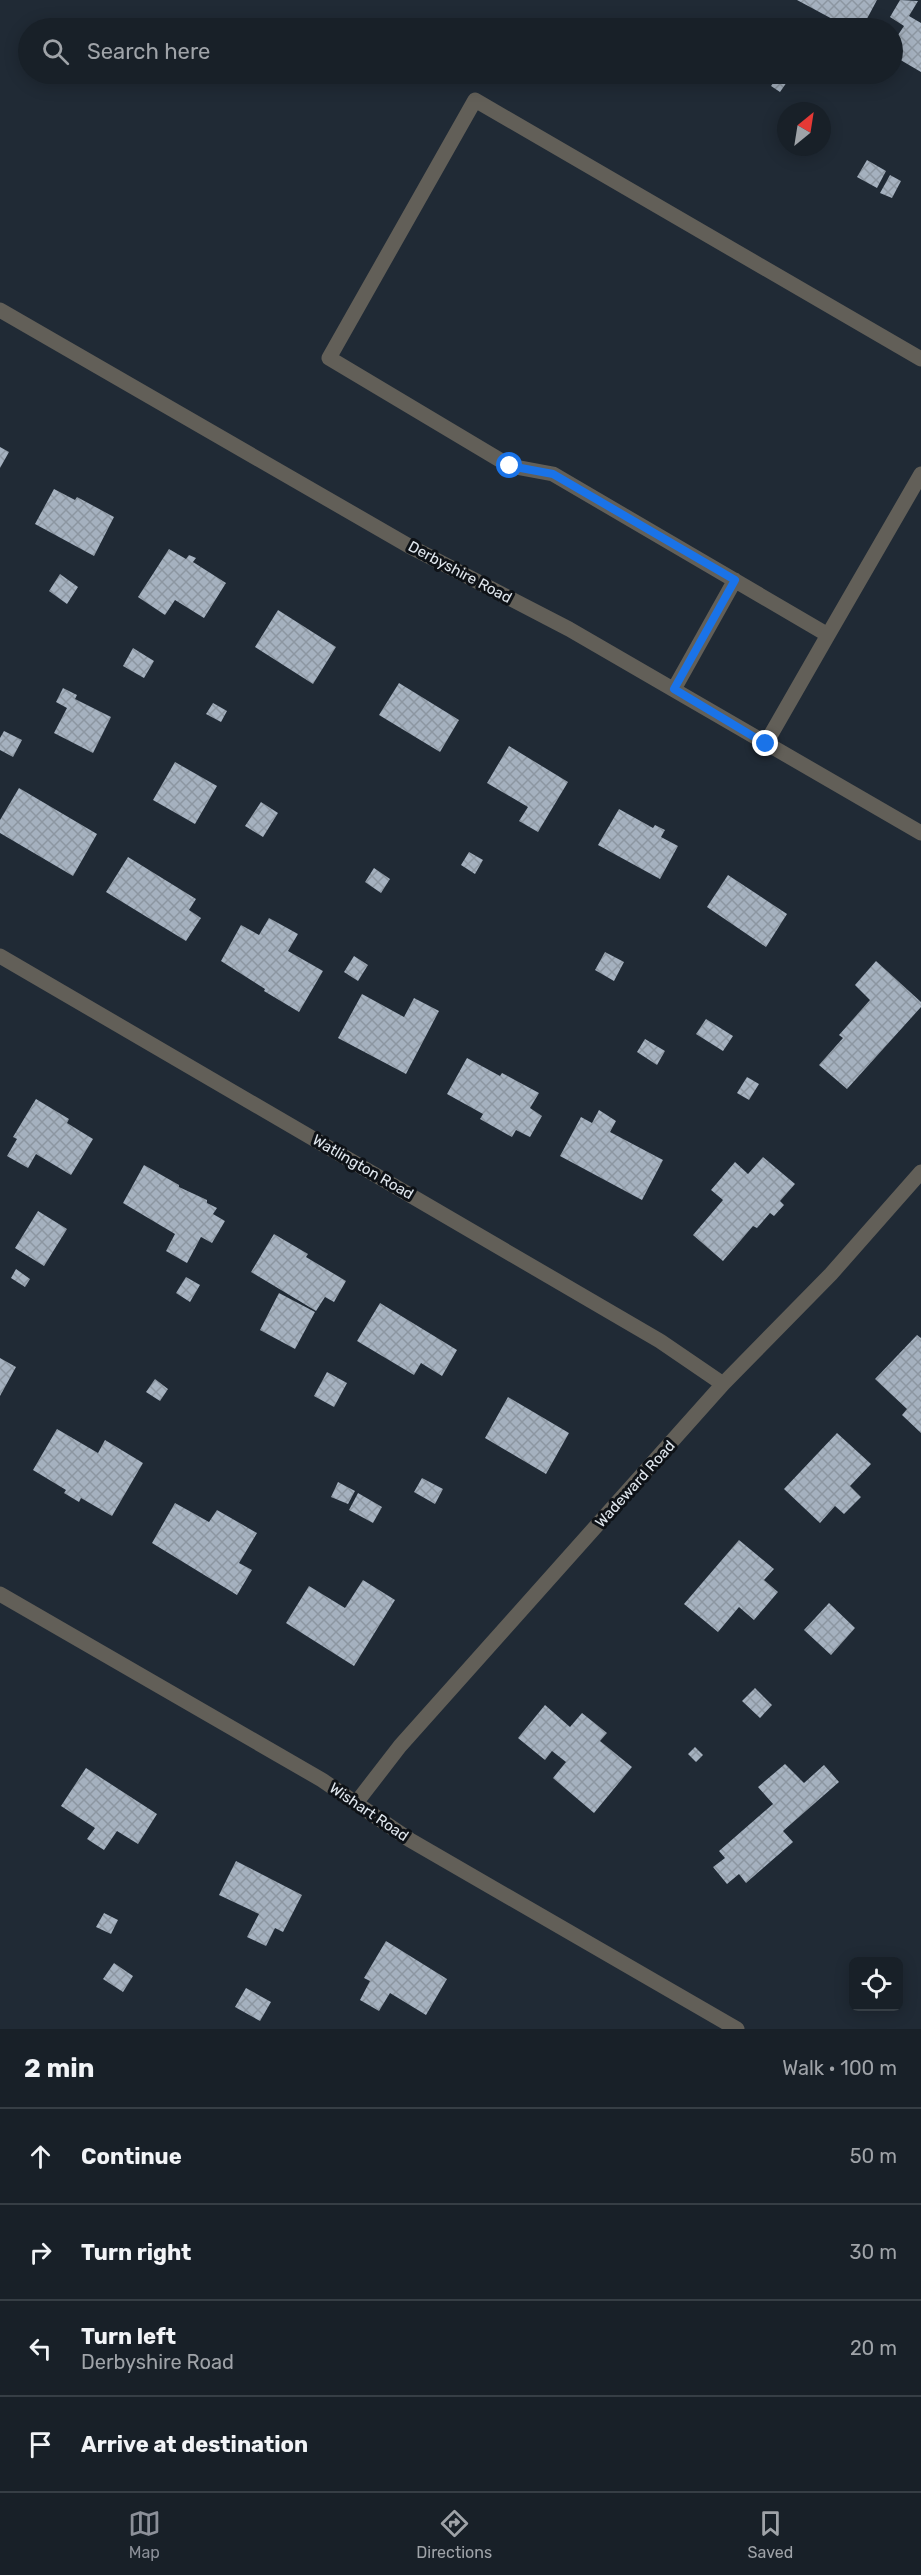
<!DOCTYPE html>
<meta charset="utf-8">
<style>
:root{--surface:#182028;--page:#252d34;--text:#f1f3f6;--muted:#9fa3a8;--line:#363e45;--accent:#8c9099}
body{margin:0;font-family:Rubik,sans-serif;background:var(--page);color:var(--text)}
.controls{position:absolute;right:18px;bottom:18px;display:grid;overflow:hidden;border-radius:9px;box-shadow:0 3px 15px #0003}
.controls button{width:54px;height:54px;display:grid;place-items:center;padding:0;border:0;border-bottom:2px solid var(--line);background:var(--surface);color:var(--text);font:30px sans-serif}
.compass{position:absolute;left:777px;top:102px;width:54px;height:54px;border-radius:50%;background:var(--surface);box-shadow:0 3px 15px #0003;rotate:30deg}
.stop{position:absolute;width:18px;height:18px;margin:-14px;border:4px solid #1a73e8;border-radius:50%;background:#fff}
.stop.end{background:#1a73e8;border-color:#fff;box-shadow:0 2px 6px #0008}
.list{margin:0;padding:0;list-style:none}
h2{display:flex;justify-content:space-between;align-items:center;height:78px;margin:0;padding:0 24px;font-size:26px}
h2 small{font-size:20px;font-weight:400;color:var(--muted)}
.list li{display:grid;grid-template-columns:39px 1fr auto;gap:18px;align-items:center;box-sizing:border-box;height:96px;padding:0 24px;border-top:2px solid var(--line)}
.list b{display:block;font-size:22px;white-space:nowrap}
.list p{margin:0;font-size:20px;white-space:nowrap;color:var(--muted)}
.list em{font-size:20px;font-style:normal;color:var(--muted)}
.icon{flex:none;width:33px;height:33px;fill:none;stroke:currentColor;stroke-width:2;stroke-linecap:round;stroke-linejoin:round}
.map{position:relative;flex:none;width:921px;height:2029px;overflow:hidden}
.search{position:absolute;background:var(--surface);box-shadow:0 3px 15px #0003;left:18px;right:18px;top:18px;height:66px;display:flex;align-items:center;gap:15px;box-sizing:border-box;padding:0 21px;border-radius:33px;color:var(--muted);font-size:22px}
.sheet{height:462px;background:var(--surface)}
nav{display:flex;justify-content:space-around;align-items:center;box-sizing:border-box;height:84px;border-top:2px solid var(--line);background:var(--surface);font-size:16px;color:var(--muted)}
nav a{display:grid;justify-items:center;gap:3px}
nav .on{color:var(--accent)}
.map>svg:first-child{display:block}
</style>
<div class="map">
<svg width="921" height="2029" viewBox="0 0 921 2029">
<defs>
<pattern id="building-cross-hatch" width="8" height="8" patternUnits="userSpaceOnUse" patternTransform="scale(1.5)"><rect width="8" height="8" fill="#a5b1bf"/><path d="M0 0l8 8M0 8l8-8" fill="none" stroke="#8c96a1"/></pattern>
</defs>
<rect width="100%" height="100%" fill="#202a35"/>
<!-- building -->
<path fill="url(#building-cross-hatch)" d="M 797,0 L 877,0 L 862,28 L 849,28 Z
M 900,0 L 918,1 L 909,16 L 921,23 L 921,72 L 892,55 L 892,44 L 904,26 L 890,17 Z
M 101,18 L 113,28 L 93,27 Z
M 750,74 L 770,74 L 764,82 Z
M 779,75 L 787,82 L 780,92 L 771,86 Z
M 867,160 L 886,171 L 877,188 L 857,177 Z
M 890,175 L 901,181 L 892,198 L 880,193 Z
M 0,447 L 9,452 L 0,468 Z
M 54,489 L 75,500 L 77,497 L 114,517 L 94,556 L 35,524 Z
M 169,549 L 186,559 L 189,555 L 196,558 L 193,562 L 226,583 L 204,618 L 175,600 L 165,615 L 138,597 Z
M 60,574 L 78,587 L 67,604 L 49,591 Z
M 278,610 L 336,647 L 313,684 L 255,647 Z
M 133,648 L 154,661 L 144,678 L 123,666 Z
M 399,683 L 459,720 L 440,752 L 379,715 Z
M 63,688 L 77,695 L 75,699 L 111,717 L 93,753 L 54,733 L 67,708 L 56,702 Z
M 213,703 L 227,711 L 221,722 L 206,714 Z
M 4,731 L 22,740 L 13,757 L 0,750 L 0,738 Z
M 509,746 L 568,782 L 538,832 L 519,821 L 528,807 L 487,783 Z
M 175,762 L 217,786 L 195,824 L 153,800 Z
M 19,788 L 97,834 L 73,876 L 0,833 L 0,820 Z
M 261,802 L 278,813 L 263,837 L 245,826 Z
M 619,809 L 653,828 L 655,825 L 665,830 L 661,837 L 678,846 L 660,879 L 598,845 Z
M 469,852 L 483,860 L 475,874 L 461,865 Z
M 128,857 L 196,899 L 189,910 L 201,918 L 186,941 L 106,892 Z
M 374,868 L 390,879 L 381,893 L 365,882 Z
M 728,875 L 787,914 L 766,947 L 707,907 Z
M 269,918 L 298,934 L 288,951 L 323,971 L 299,1012 L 264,991 L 265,989 L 221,961 L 241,925 L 259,935 Z
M 605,952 L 624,962 L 614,981 L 595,970 Z
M 354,956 L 368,965 L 358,981 L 344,972 Z
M 876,961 L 921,1002 L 921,1007 L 847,1089 L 819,1065 L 843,1038 L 839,1035 L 870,1000 L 855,985 Z
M 362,994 L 404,1017 L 414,998 L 439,1011 L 406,1074 L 338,1038 Z
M 706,1019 L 733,1036 L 723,1051 L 696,1034 Z
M 645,1039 L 665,1051 L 657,1065 L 637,1052 Z
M 467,1058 L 500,1076 L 502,1073 L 539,1093 L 530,1108 L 542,1116 L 530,1137 L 516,1130 L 512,1137 L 480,1119 L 483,1114 L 447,1094 Z
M 747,1077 L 759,1084 L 749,1100 L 737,1093 Z
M 36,1099 L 69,1119 L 67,1123 L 93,1139 L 71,1175 L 36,1154 L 28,1168 L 7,1156 L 17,1139 L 13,1137 Z
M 599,1110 L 616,1121 L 610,1132 L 663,1160 L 642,1200 L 560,1156 L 581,1117 L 592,1123 Z
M 763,1157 L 795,1184 L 780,1201 L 784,1205 L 774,1216 L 770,1213 L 757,1228 L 753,1226 L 723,1261 L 693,1235 L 723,1200 L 711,1190 L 735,1162 L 748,1174 Z
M 144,1165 L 179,1185 L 179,1187 L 207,1200 L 207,1203 L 217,1208 L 213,1214 L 225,1221 L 212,1243 L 201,1237 L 187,1263 L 166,1251 L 175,1234 L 123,1203 Z
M 38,1211 L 67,1229 L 44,1266 L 15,1248 Z
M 274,1234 L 308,1254 L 306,1257 L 346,1281 L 334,1302 L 325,1297 L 316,1311 L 251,1272 Z
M 16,1269 L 30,1279 L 25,1287 L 11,1278 Z
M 186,1277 L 200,1285 L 190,1302 L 176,1293 Z
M 279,1293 L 315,1312 L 295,1349 L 260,1330 Z
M 380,1303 L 457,1350 L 442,1376 L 421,1363 L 414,1375 L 357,1341 Z
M 917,1335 L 921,1338 L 921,1433 L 902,1415 L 907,1409 L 875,1379 Z
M 0,1358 L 16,1367 L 0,1396 Z
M 327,1372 L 347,1383 L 334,1407 L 314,1396 Z
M 155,1379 L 168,1389 L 160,1401 L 146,1392 Z
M 508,1397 L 569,1433 L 546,1474 L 485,1438 Z
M 57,1429 L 98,1453 L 105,1440 L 143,1463 L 112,1516 L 81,1498 L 79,1502 L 64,1493 L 66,1490 L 33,1470 Z
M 837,1433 L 871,1464 L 850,1486 L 861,1497 L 844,1514 L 835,1506 L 820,1523 L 784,1489 Z
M 422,1478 L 443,1489 L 435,1504 L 414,1492 Z
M 338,1482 L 355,1491 L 348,1504 L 331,1497 Z
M 358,1493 L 382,1507 L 373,1523 L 349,1510 Z
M 175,1503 L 209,1522 L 217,1510 L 257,1533 L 239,1563 L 252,1570 L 237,1595 L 152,1543 Z
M 739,1540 L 774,1569 L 764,1580 L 778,1592 L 754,1620 L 739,1607 L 718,1632 L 684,1604 Z
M 363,1580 L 395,1600 L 354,1666 L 286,1623 L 309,1586 L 345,1608 Z
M 829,1603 L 855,1628 L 831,1655 L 804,1630 Z
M 755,1688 L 772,1705 L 760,1718 L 742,1701 Z
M 545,1705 L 570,1727 L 582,1713 L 607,1733 L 600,1741 L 632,1767 L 594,1813 L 553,1778 L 566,1762 L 552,1751 L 545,1760 L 518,1738 Z
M 695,1747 L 703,1755 L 696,1762 L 688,1754 Z
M 785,1764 L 804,1783 L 824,1765 L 839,1782 L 783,1831 L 793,1842 L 746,1883 L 739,1874 L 727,1884 L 713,1867 L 725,1858 L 719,1851 L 773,1804 L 758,1787 Z
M 86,1768 L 157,1814 L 138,1844 L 117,1831 L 104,1850 L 87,1839 L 95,1828 L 61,1806 Z
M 236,1861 L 302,1895 L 283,1932 L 275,1928 L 266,1946 L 247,1937 L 259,1914 L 219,1895 Z
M 104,1913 L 118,1920 L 111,1934 L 96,1927 Z
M 386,1941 L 447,1979 L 426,2015 L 390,1993 L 379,2011 L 360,2000 L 370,1981 L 364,1978 Z
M 114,1963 L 133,1976 L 123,1992 L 103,1979 Z
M 246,1988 L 271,2002 L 260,2021 L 235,2007 Z"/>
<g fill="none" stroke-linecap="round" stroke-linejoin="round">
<!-- minor -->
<path stroke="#625f58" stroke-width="15" d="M 0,310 L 409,546 L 569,629 L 921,833
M 921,359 L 475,100 L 329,358 L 510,466 L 553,474 L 828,635 L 921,474
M 674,689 L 735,580
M 766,743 L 828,635
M 0,956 L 660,1341 L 723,1384
M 0,1594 L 322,1780 L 410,1840 L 737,2029
M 356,1803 L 400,1746 L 723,1384 L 831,1274 L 921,1172"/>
</g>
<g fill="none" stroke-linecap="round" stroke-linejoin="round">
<!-- route -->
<path stroke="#1a73e8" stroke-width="8" d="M 510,466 L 553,474 L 735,580 L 674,689 L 766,744"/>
</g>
<g text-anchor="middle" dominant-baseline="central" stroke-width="6" stroke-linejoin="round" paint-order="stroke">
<!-- street labels -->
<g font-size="15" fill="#e0e7ee" stroke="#0e1217">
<text transform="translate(460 572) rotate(28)">Derbyshire Road</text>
<text transform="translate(363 1167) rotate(30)">Watlington Road</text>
<text transform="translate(635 1484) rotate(-48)">Wadeward Road</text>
<text transform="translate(369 1812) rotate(34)">Wishart Road</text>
</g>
</g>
</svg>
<div class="controls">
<button><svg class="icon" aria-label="locate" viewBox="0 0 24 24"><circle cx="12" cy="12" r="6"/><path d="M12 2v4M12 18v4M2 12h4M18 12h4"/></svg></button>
</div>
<svg class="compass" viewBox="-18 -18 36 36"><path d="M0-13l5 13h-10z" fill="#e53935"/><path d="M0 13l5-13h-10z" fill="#9fa3a8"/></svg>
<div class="stop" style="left:510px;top:466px"></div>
<div class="stop end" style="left:766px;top:744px"></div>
<div class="search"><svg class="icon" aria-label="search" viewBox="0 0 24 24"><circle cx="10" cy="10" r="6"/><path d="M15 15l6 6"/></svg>Search here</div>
</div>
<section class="sheet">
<h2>2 min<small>Walk · 100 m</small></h2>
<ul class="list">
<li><svg class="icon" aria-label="ahead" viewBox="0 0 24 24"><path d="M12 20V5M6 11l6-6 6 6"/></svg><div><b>Continue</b></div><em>50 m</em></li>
<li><svg class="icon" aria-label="right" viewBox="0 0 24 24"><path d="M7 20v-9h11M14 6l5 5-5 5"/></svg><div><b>Turn right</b></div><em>30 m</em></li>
<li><svg class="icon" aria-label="left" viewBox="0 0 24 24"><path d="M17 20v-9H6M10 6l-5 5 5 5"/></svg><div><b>Turn left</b><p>Derbyshire Road</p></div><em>20 m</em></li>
<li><svg class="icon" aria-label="arrive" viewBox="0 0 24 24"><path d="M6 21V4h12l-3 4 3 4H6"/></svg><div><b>Arrive at destination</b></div></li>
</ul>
</section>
<nav>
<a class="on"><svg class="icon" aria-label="map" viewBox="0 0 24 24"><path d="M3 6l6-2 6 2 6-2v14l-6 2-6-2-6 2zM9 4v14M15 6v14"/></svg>Map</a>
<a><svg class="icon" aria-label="directions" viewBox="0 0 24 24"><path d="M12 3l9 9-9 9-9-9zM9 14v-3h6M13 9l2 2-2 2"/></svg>Directions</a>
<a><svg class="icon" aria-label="saved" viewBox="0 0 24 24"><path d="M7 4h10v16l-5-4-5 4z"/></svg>Saved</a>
</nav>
